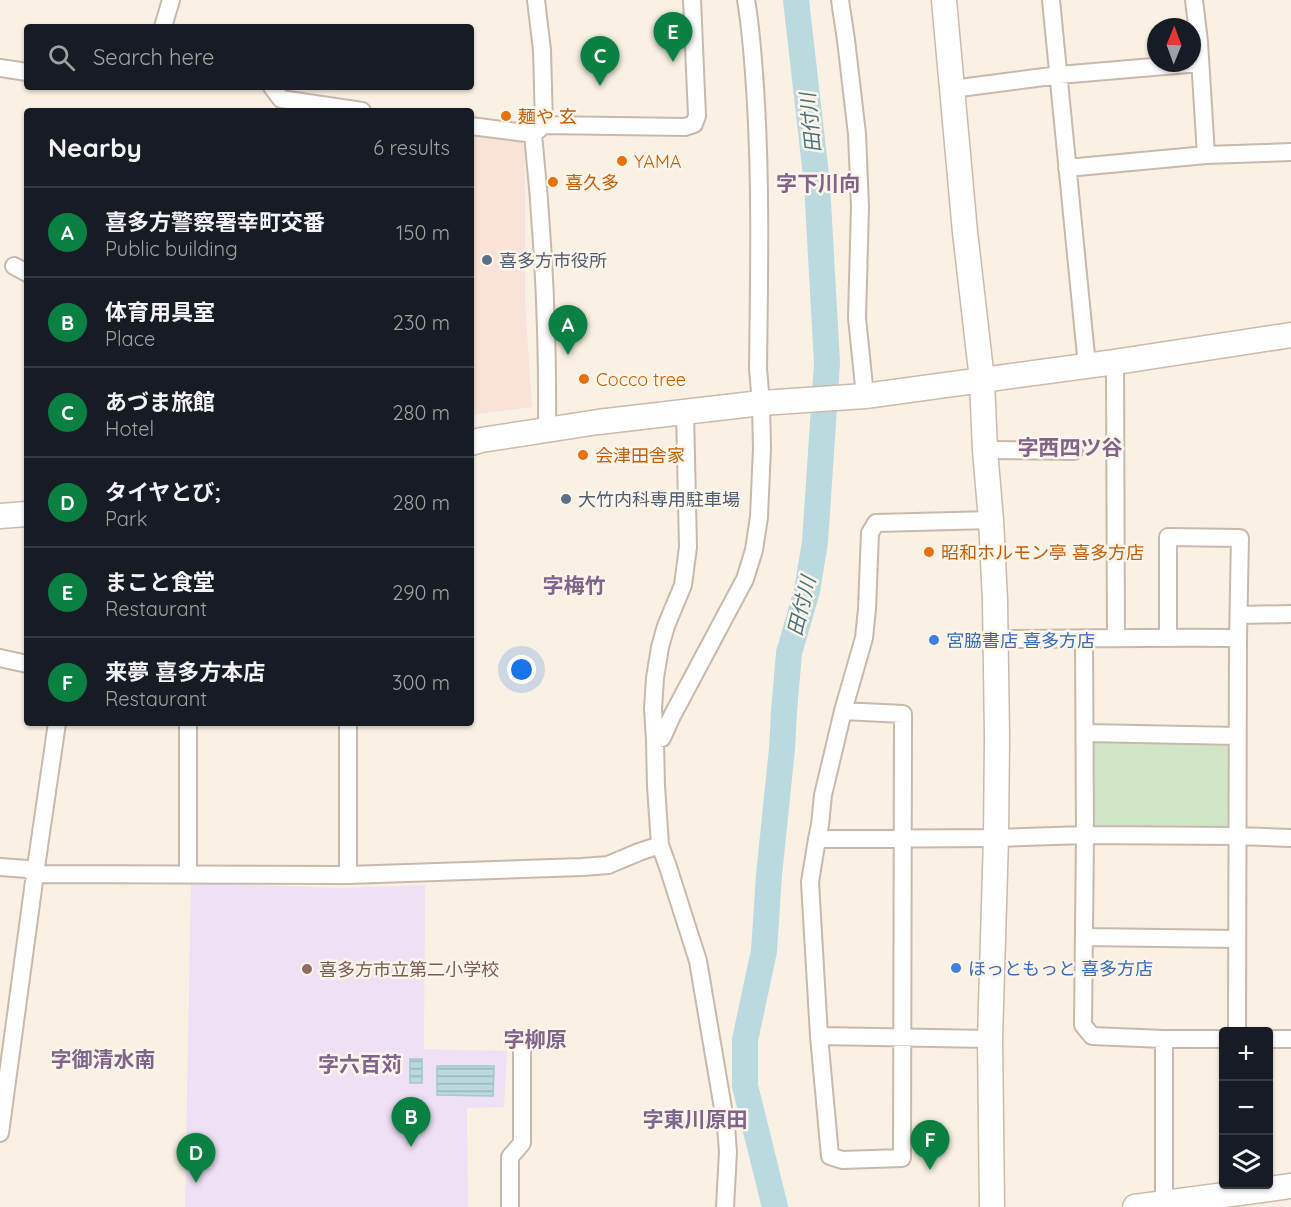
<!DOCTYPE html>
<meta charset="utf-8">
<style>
:root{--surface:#171b24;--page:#20242c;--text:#f1f3f6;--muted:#9ea1a6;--line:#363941;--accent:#0b8043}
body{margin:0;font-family:Quicksand,"Noto Sans JP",sans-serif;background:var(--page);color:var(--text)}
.controls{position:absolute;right:18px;bottom:18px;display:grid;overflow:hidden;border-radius:6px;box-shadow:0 2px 4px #0004}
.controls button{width:54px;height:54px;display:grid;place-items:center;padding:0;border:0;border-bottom:2px solid var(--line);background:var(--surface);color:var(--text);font:30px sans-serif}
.compass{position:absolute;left:1147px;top:18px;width:54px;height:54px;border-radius:50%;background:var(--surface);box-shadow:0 2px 4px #0004;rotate:1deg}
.you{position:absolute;left:522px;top:670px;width:21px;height:21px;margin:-15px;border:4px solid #fff;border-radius:50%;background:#1a73e8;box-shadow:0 0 0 9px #1a73e833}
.badge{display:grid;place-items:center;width:39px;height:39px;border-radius:50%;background:var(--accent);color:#fff;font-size:20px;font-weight:700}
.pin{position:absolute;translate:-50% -50px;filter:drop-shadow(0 2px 3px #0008)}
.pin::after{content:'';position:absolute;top:32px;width:21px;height:18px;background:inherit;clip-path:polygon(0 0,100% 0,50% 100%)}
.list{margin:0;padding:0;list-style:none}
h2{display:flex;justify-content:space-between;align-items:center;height:78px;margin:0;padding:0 24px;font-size:26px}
h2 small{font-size:20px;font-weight:400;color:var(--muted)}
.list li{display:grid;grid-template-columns:39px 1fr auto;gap:18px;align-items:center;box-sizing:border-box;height:90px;padding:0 24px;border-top:2px solid var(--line)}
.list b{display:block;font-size:22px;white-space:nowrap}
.list p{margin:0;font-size:20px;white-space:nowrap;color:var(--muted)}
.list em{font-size:20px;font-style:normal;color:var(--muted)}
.icon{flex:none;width:33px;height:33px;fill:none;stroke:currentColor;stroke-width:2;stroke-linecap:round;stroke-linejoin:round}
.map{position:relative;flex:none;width:1291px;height:1207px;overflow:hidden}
.search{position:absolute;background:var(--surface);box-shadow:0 2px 4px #0004;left:24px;top:24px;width:450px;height:66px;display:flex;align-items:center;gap:15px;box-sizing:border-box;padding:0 21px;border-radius:6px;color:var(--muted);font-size:22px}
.panel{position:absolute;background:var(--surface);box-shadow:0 2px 4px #0004;left:24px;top:108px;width:450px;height:618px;border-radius:6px}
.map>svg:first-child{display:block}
</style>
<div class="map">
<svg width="1291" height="1207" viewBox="0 0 1291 1207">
<defs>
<pattern id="water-rules" width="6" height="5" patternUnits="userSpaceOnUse" patternTransform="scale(1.5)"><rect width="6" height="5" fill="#badae0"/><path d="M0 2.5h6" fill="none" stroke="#9bb4b8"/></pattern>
</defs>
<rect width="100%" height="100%" fill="#f9f1e3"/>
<!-- commercial -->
<path fill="#f9e2d8" d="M 471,132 L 515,136 L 525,147 L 525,301 L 532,407 L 471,415 Z"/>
<!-- education -->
<path fill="#eee0f5" d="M 191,883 L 342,888 L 425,885 L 424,1049 L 507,1051 L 504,1107 L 467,1108 L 468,1207 L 185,1207 Z"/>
<!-- park -->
<path fill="#d0e5c3" d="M 1093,741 L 1233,741 L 1233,827 L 1093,827 Z"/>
<!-- water -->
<path fill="url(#water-rules)" stroke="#a1c8d1" stroke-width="1.5" d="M 410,1059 L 422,1059 L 422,1083 L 410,1083 Z
M 437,1066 L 494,1066 L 493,1096 L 437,1095 Z"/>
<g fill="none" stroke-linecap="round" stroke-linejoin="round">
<!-- river -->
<path stroke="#badae0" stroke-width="26" d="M 775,1207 L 745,1086 L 745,1040 L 764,951 L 769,875 L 782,749 L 784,711 L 789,653 L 807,591 L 815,542 L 827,363 L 817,184 L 796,0"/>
<defs>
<path id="street" d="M 536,0 L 542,50 L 544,125
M 840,0 L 846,40 L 857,134 L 860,207 L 857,318 L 865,396
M 1051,0 L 1087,366
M 1194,0 L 1199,42 L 1206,155 L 1291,152
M 163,27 L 171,0
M 0,68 L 27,72
M 272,87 L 281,99 L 362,111
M 952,89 L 1059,75 L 1200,63
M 471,126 L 533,134 L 544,125 L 685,127 L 694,124 L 697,116 L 692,0
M 533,134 C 543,231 548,330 547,428
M 1067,168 L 1206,155
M 14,266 L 27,273
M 1115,362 L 1116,638
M 985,450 L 1074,451
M 1239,615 L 1291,614
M 1168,637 L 1168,537 L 1240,538 L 1238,638
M 995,639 C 1076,639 1157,637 1238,638 L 1237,1032
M 1084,639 L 1085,835 L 1083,1025 L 1092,1036 L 1164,1039 L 1224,1039
M 0,658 L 27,664
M 348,723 L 348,875
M 1086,733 L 1238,736
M 655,740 L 653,709 L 655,678 L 660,647 L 666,626 L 683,585 L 688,547 L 685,412
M 817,839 L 996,838 L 1085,835 L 1238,836 L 1291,838
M 0,867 L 27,869 L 35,874 L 348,875 L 582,867 L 608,865 L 639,852 L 660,845
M 188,875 L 188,723
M 1084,937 L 1237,939
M 819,1036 L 830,1156 L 842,1160 L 902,1158 L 903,714 L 843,711
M 990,1039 L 819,1036 L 810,882 L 817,839 L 820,825 L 823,795 L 843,711 L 864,638 L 867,609 L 870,533 L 876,523 L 991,520
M 1268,1039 L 1291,1039
M 0,1133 L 35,874 L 57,723
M 1164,1203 L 1164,1039
M 510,1207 L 510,1157 L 522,1143 L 522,1048
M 725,1207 L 728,1152 L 726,1126 L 698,961 L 668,867 L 660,845 L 656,786 L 655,740 L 662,738 L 672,716 L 745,579 L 754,550 L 759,517 L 762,448 L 761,403 L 758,369 C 759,281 761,192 756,104 C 754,70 752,34 746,0"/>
<path id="secondary" d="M 944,0 L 965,232 L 982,380 L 985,450 L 991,520 L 995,600 L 997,737 L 996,838 L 990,1039 L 992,1207
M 471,443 L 481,440 L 598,422 L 761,403 L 865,396 L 1115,362 L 1291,335
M 0,516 L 27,514
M 1135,1207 L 1291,1186"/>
</defs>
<!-- street casing -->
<use href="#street" stroke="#c9b9ab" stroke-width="20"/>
<!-- secondary casing -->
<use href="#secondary" stroke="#ccbaaa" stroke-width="27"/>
<!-- street -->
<use href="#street" stroke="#fff" stroke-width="16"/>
<!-- secondary -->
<use href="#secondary" stroke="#fff" stroke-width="24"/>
</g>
<!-- markers -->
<g fill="#e8710a" stroke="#fdf5e9" stroke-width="2">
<circle cx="506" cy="116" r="6"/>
<circle cx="622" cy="161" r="6"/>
<circle cx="553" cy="182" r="6"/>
<circle cx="584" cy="379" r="6"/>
<circle cx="583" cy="455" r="6"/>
<circle cx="929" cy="552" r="6"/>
</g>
<g fill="#5c6f8a" stroke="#fdf5e9" stroke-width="2">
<circle cx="487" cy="260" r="6"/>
<circle cx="566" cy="499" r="6"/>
</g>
<g fill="#3f7fe0" stroke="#fdf5e9" stroke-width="2">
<circle cx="934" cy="640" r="6"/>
<circle cx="956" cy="968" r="6"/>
</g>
<circle fill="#8d6e63" stroke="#fdf5e9" stroke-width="2" cx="307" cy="969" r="6"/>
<g text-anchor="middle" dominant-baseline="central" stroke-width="5" stroke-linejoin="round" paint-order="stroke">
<!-- food labels -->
<g font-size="18" fill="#c56008" stroke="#fdf5e9" text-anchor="start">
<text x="518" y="116">麺や 玄</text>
<text x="634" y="161">YAMA</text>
<text x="565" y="182">喜久多</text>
<text x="596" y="379">Cocco tree</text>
<text x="595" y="455">会津田舎家</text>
<text x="941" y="552">昭和ホルモン亭 喜多方店</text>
</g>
<!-- service labels -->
<g font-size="18" fill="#4e5e75" stroke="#fdf5e9" text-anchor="start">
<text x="499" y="260">喜多方市役所</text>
<text x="578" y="499">大竹内科専用駐車場</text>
</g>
<!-- shop labels -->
<g font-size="18" fill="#366cbe" stroke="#fdf5e9" text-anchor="start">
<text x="946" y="640">宮脇書店 喜多方店</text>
<text x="968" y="968">ほっともっと 喜多方店</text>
</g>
<!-- education labels -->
<g font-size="18" fill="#785e54" stroke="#fdf5e9" text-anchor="start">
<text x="319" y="969">喜多方市立第二小学校</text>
</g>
<!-- water labels -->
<g font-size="20" font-style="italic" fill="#487580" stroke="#fdf5e9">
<text transform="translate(810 123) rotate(-96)">田付川</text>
<text transform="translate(801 606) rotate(-76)">田付川</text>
</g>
<!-- quarter labels -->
<g font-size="21" font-weight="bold" fill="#7f648b" stroke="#fdf5e9">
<text x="818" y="183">字下川向</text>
<text x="1070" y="447">字西四ツ谷</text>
<text x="574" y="585">字梅竹</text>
<text x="535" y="1039">字柳原</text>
<text x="103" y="1059">字御清水南</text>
<text x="360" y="1064">字六百苅</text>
<text x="695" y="1119">字東川原田</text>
</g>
</g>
</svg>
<div class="controls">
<button>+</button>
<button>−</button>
<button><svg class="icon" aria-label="layers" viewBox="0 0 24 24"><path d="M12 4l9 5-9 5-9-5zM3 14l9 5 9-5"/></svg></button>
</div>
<svg class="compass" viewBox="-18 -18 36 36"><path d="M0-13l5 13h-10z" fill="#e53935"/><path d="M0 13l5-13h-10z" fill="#9ea1a6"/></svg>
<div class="you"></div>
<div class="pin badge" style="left:568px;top:355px">A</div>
<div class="pin badge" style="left:411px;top:1147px">B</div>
<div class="pin badge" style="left:600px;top:86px">C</div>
<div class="pin badge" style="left:196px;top:1183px">D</div>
<div class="pin badge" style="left:673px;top:62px">E</div>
<div class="pin badge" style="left:930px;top:1170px">F</div>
<div class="search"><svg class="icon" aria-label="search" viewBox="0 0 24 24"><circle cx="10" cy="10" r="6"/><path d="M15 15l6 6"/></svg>Search here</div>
<section class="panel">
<h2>Nearby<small>6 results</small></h2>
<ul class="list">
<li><span class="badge">A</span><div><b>喜多方警察署幸町交番</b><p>Public building</p></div><em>150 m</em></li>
<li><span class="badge">B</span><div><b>体育用具室</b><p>Place</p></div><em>230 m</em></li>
<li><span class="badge">C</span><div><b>あづま旅館</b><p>Hotel</p></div><em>280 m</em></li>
<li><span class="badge">D</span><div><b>タイヤとび;</b><p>Park</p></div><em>280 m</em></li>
<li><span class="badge">E</span><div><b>まこと食堂</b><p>Restaurant</p></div><em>290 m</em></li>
<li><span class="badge">F</span><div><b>来夢 喜多方本店</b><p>Restaurant</p></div><em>300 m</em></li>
</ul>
</section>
</div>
